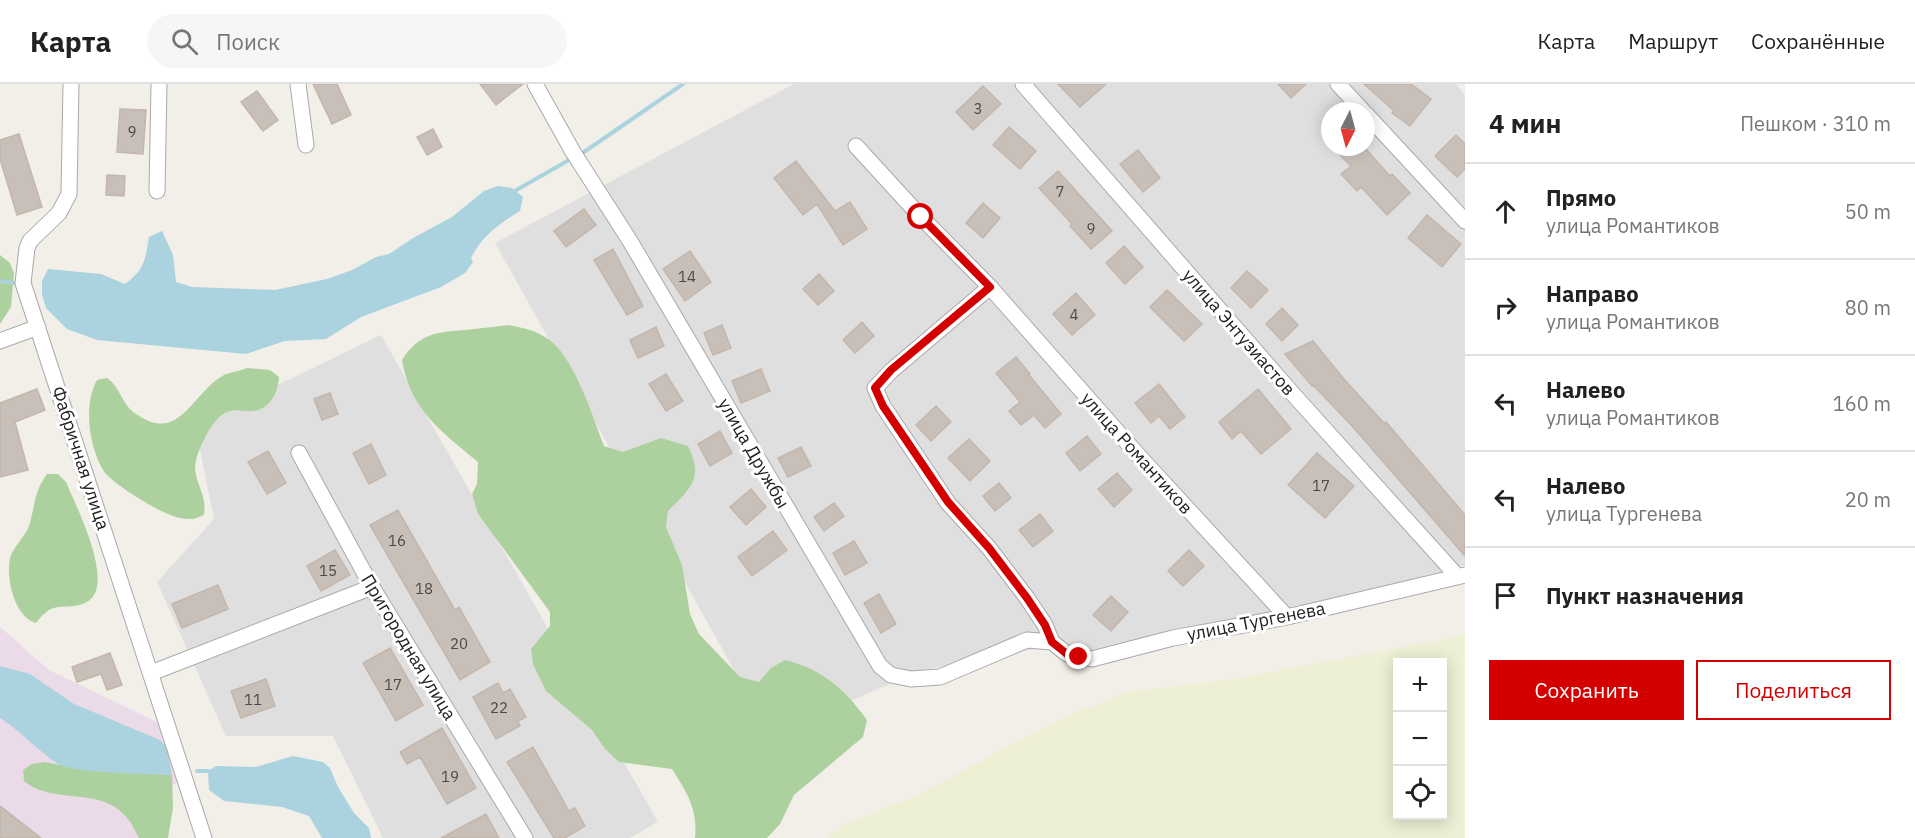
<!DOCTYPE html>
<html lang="ru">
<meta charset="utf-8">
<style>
:root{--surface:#fff;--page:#f6f6f6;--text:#222;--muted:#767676;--line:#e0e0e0;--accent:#d40000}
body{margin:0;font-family:"IBM Plex Sans",sans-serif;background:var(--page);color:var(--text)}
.controls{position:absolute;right:18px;bottom:18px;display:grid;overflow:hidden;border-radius:0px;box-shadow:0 3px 15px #0003}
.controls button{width:54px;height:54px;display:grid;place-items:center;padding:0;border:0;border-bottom:2px solid var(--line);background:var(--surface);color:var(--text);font:30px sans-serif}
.compass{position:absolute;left:1321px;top:18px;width:54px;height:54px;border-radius:50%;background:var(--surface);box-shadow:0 3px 15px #0003;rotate:186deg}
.stop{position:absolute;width:18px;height:18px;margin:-14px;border:4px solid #d40000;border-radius:50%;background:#fff}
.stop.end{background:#d40000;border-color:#fff;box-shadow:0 2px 6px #0008}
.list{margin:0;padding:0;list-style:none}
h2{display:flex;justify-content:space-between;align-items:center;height:78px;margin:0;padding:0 24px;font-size:26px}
h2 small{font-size:20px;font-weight:400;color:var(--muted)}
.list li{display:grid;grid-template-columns:39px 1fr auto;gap:18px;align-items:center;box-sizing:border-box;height:96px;padding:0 24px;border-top:2px solid var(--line)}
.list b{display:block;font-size:22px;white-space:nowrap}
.list p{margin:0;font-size:20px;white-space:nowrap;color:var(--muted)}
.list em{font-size:20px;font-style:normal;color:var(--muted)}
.actions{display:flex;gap:12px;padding:18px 24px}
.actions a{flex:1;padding:14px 0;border:2px solid var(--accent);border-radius:0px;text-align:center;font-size:21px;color:var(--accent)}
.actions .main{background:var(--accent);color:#fff}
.icon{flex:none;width:33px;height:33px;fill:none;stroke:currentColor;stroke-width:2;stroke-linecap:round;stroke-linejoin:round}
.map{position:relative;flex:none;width:1465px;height:754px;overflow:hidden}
header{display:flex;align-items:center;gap:36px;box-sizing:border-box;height:84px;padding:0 30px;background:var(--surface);border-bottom:2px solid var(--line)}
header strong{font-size:28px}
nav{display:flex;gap:33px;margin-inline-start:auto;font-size:21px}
.search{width:420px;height:54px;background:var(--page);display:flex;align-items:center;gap:15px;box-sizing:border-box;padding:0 21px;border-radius:33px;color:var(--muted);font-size:22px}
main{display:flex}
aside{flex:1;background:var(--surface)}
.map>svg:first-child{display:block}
</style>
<header>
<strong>Карта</strong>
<div class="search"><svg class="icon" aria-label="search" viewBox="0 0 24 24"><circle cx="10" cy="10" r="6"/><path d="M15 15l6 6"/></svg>Поиск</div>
<nav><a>Карта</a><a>Маршрут</a><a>Сохранённые</a></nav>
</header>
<main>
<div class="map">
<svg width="1465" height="754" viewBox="0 0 1465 754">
<rect width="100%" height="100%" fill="#f2efe9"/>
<!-- residential -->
<path fill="#e0dfdf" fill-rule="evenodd" d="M 794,0 L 1456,0 L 1465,11 L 1465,481 L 1294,526 L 1088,567 L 1060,560 L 919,587 L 771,652 L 495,159 ZM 1330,27 L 1366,27 L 1366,63 L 1330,63 Z
M 381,251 L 658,738 L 630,754 L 383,754 L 333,652 L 226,652 L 157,498 L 214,435 L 195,341 Z"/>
<!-- industrial -->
<path fill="#ebdbe8" d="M 0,543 L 49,586 L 161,640 L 179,698 L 156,711 L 152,754 L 0,754 Z"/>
<!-- farmland -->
<path fill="#eef0d5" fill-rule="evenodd" d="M 1465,551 L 1465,754 L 827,754 L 845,740 L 910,714 L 1070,631 L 1128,608 L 1234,595 ZM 1398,578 L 1442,578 L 1442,732 L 1398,732 Z"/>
<!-- forest -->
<path fill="#add19e" d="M 0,171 L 10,179 L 14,189 L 11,223 L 0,240 Z
M 509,241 C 524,244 539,247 552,258 C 575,277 593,333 604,362 L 623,368 L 661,354 L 688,362 C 704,394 691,404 668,427 L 666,443 L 682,481 L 690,530 L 699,550 L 740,593 L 759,598 L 771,584 L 785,576 C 822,585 845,605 867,636 L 863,653 L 794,711 L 780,740 L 767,754 L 695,754 C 698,725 687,709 672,685 L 619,678 L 605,665 L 592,646 L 546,607 L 533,580 L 531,565 L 550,542 L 550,528 L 478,430 L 472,410 L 477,400 L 478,378 C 442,348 410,326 402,276 C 419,249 437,248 466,246 C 480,244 495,243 509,241 Z
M 247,284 L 270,286 L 279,293 C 278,309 270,325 253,327 C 246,328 237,325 230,327 C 219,329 209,345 205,354 C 200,363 195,375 195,385 C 197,403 207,412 204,431 C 199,433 195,435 191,435 C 184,435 174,433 168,430 C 153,424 111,399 103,386 C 89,362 83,321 97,296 L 107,294 C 121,304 122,321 136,330 C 180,361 192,308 224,291 C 231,288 240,287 247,284 Z
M 47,390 L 58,390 L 66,398 C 75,420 119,505 85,519 C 61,528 55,514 36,539 C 14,532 6,495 10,474 C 13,463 25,453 29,442 C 35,423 34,407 47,390 Z
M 44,678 L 88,686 L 172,691 L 173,724 L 168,754 L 139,754 C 135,747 132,739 127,734 C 101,701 54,722 24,697 L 23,686 L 32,680 Z"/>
<!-- water -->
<path fill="#aad3df" d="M 498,102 L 512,104 L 523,113 L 520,127 C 499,140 482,152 471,174 L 473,178 L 465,189 L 441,203 L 361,233 L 326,255 L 285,257 L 246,270 L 97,256 L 67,245 L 46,224 L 42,211 L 42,197 L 48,185 L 101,190 L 125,200 C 145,185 145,176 149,153 L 162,147 L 173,171 L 176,198 L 192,203 L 275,206 L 327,195 L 352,186 L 376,173 L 389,170 L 413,154 L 452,133 L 484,107 Z
M 0,582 L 30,590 L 74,620 L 160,656 L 167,663 L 172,691 C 151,690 72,689 58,680 C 37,666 21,647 0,634 Z
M 293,672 L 323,678 L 330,684 L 338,703 L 354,729 L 369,744 L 371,754 L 322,754 L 309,732 L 282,723 L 224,717 L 209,706 L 208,687 L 216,682 L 256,683 Z"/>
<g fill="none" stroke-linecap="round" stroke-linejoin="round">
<!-- stream -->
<path stroke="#aad3df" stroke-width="4" d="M 584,68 L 683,0
M 513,108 L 569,76
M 0,197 L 15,199
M 197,687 L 208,687"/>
</g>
<!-- building -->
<path fill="#c7bfb8" stroke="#c4b6ab" stroke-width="1.5" d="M 313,0 L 337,0 L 351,31 L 332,40 Z
M 480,0 L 523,0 L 496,21 Z
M 1058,0 L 1106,0 L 1080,23 Z
M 1278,0 L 1306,0 L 1291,14 Z
M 1364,0 L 1411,0 L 1431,15 L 1410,42 L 1392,29 L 1394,27 Z
M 983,2 L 1001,20 L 973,46 L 956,28 Z
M 257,7 L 278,36 L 263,47 L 241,18 Z
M 120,25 L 146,26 L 143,70 L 117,68 Z
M 1009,43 L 1036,67 L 1020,85 L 993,61 Z
M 433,45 L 442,63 L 427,71 L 417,53 Z
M 19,50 L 42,123 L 17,131 L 0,75 L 0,56 Z
M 1456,51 L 1465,60 L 1465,85 L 1457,93 L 1435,72 Z
M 1332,63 L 1364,63 L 1390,92 L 1392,90 L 1410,109 L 1387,131 L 1361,103 L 1357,107 L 1341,90 L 1351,82 Z
M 1138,66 L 1160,94 L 1143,108 L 1120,80 Z
M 796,77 L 835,127 L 850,118 L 867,145 L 843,161 L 817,120 L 803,131 L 774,94 Z
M 1058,87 L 1112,147 L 1091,165 L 1070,142 L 1072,140 L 1039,104 Z
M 107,91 L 125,92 L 124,112 L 106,111 Z
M 983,119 L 1000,134 L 983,154 L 966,139 Z
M 584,125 L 596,141 L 566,163 L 554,147 Z
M 1427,131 L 1461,160 L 1442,183 L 1408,154 Z
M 1124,162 L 1143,183 L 1125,200 L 1106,179 Z
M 613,165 L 643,222 L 627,231 L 594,176 Z
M 690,167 L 711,198 L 685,217 L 663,185 Z
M 1247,187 L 1268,206 L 1251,224 L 1231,204 Z
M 819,190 L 834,207 L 818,221 L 803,205 Z
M 1167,206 L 1202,240 L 1184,257 L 1150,223 Z
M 1076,209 L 1095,231 L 1072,251 L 1053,230 Z
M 1282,224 L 1298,241 L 1282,257 L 1266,240 Z
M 862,238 L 874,252 L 855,269 L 843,256 Z
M 722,241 L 731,264 L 713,271 L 704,249 Z
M 656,243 L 664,262 L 638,274 L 630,256 Z
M 1313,257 L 1343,294 L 1384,339 L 1386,338 L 1465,431 L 1465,472 L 1353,343 L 1313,301 L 1312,302 L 1285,270 Z
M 1016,273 L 1030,290 L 1029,291 L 1061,330 L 1045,344 L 1034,331 L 1021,341 L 1009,327 L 1020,318 L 996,289 Z
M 761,285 L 770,307 L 741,319 L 732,297 Z
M 666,290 L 683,317 L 666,327 L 649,300 Z
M 1159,300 L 1185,333 L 1170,345 L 1159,332 L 1151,339 L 1135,319 Z
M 37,305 L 45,326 L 15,338 L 28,386 L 0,393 L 0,319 Z
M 1258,305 L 1291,345 L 1261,370 L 1241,347 L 1232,355 L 1219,338 Z
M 330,309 L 338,330 L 322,336 L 314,315 Z
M 936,322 L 951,338 L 931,357 L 916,341 Z
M 720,347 L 732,369 L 710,382 L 698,360 Z
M 1087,352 L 1101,370 L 1080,387 L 1066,369 Z
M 969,355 L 990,377 L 970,397 L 948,374 Z
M 371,360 L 386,391 L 369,400 L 353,369 Z
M 801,363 L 811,382 L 788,393 L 778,374 Z
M 268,367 L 286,399 L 267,410 L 248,378 Z
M 1317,369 L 1354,402 L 1325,434 L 1288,401 Z
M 1117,389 L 1132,406 L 1114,423 L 1098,405 Z
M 999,399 L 1011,414 L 995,427 L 983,412 Z
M 751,405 L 766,423 L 746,441 L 730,423 Z
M 834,419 L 844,432 L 824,447 L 814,433 Z
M 398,426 L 455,526 L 459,523 L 490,578 L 460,596 L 370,441 Z
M 1040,430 L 1053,447 L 1033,463 L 1019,446 Z
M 773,447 L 787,466 L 752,492 L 738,473 Z
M 854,457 L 867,479 L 845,491 L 833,469 Z
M 335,466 L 350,491 L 321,507 L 307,482 Z
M 1189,466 L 1204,482 L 1183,502 L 1168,487 Z
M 218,501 L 228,525 L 182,544 L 172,520 Z
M 879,510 L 896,540 L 881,549 L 864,519 Z
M 1111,512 L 1128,528 L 1111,547 L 1093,531 Z
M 390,564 L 423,621 L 396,637 L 363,579 Z
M 110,569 L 122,601 L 107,606 L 101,590 L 77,598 L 72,583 Z
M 266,595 L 275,622 L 241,634 L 231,607 Z
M 498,599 L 503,609 L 510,605 L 526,633 L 518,637 L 520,642 L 496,655 L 473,613 Z
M 442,644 L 476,704 L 447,720 L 420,673 L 407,680 L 400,668 Z
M 533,663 L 569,727 L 575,724 L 585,742 L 565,754 L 554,754 L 507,678 Z
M 0,722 L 41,754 L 0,754 Z
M 486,730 L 499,754 L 441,754 Z"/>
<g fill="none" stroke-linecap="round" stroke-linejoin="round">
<defs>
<path id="street" d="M 71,0 L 69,110 L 59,129 L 30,157 L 27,164 L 23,199 L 204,754
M 298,0 L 306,61
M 535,0 L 573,68 L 630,157 L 880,582 L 891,591 L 911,595 L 940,593 L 1027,556 L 1052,558
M 1023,0 L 1293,310 L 1458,493
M 1338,0 L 1363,27
M 1366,30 L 1465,137
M 856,62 L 921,133 L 990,203 L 1139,372 L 1287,533
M 157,107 L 159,0
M 990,203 L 891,287 L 875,304 L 883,322 L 948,419 L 989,464 L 1027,514 L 1045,541 L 1052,558 L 1067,570 L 1092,575 L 1173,554 L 1287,533 L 1465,491
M 0,257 L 38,243
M 299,369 L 372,503 L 525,754
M 151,589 L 372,503"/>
</defs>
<!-- street casing -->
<use href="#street" stroke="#a9a9a9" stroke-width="17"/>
<!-- street -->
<use href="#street" stroke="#fff" stroke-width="15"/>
</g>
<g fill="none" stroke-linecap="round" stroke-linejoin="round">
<!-- route -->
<path stroke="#d40000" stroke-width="8" d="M 921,133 L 990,203 L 891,286 L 875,304 L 883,322 L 948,418 L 989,464 L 1027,514 L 1045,541 L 1052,558 L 1067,570 L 1079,573"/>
</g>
<g text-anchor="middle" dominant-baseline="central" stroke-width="6" stroke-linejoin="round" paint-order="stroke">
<!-- number labels -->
<g font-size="15" fill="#4b4948">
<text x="978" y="24">3</text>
<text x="132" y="47">9</text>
<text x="1060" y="107">7</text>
<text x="1091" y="144">9</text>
<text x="687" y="192">14</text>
<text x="1074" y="230">4</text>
<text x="1321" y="401">17</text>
<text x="397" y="456">16</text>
<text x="328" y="486">15</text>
<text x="424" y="504">18</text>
<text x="459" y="559">20</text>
<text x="393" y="600">17</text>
<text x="253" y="615">11</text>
<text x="499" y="623">22</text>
<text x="450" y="692">19</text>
</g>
<!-- street labels -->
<g font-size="18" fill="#222" stroke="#fff">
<text transform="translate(1239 248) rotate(49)">улица Энтузиастов</text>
<text transform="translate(754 369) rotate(60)">улица Дружбы</text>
<text transform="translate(1137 369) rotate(48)">улица Романтиков</text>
<text transform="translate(81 374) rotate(72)">Фабричная улица</text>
<text transform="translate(1256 537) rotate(-11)">улица Тургенева</text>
<text transform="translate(409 563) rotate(59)">Пригородная улица</text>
</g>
</g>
</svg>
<div class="controls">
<button>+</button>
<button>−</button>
<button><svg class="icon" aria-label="locate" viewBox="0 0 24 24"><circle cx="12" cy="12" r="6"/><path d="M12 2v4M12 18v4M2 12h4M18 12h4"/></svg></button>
</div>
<svg class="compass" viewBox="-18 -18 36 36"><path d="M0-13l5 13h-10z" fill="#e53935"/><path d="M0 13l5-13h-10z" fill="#767676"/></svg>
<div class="stop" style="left:921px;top:133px"></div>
<div class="stop end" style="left:1079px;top:573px"></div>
</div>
<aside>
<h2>4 мин<small>Пешком · 310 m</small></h2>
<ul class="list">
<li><svg class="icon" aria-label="ahead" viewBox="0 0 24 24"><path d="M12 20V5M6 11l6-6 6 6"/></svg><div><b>Прямо</b><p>улица Романтиков</p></div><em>50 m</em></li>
<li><svg class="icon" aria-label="right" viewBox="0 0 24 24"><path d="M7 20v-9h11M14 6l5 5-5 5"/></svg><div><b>Направо</b><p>улица Романтиков</p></div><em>80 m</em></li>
<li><svg class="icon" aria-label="left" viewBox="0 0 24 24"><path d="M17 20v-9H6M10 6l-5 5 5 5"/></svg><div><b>Налево</b><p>улица Романтиков</p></div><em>160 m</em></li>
<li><svg class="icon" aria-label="left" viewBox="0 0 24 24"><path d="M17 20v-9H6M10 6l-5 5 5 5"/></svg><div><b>Налево</b><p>улица Тургенева</p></div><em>20 m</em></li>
<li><svg class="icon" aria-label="arrive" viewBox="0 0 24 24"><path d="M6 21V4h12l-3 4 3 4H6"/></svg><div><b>Пункт назначения</b></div></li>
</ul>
<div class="actions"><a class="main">Сохранить</a><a>Поделиться</a></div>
</aside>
</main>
